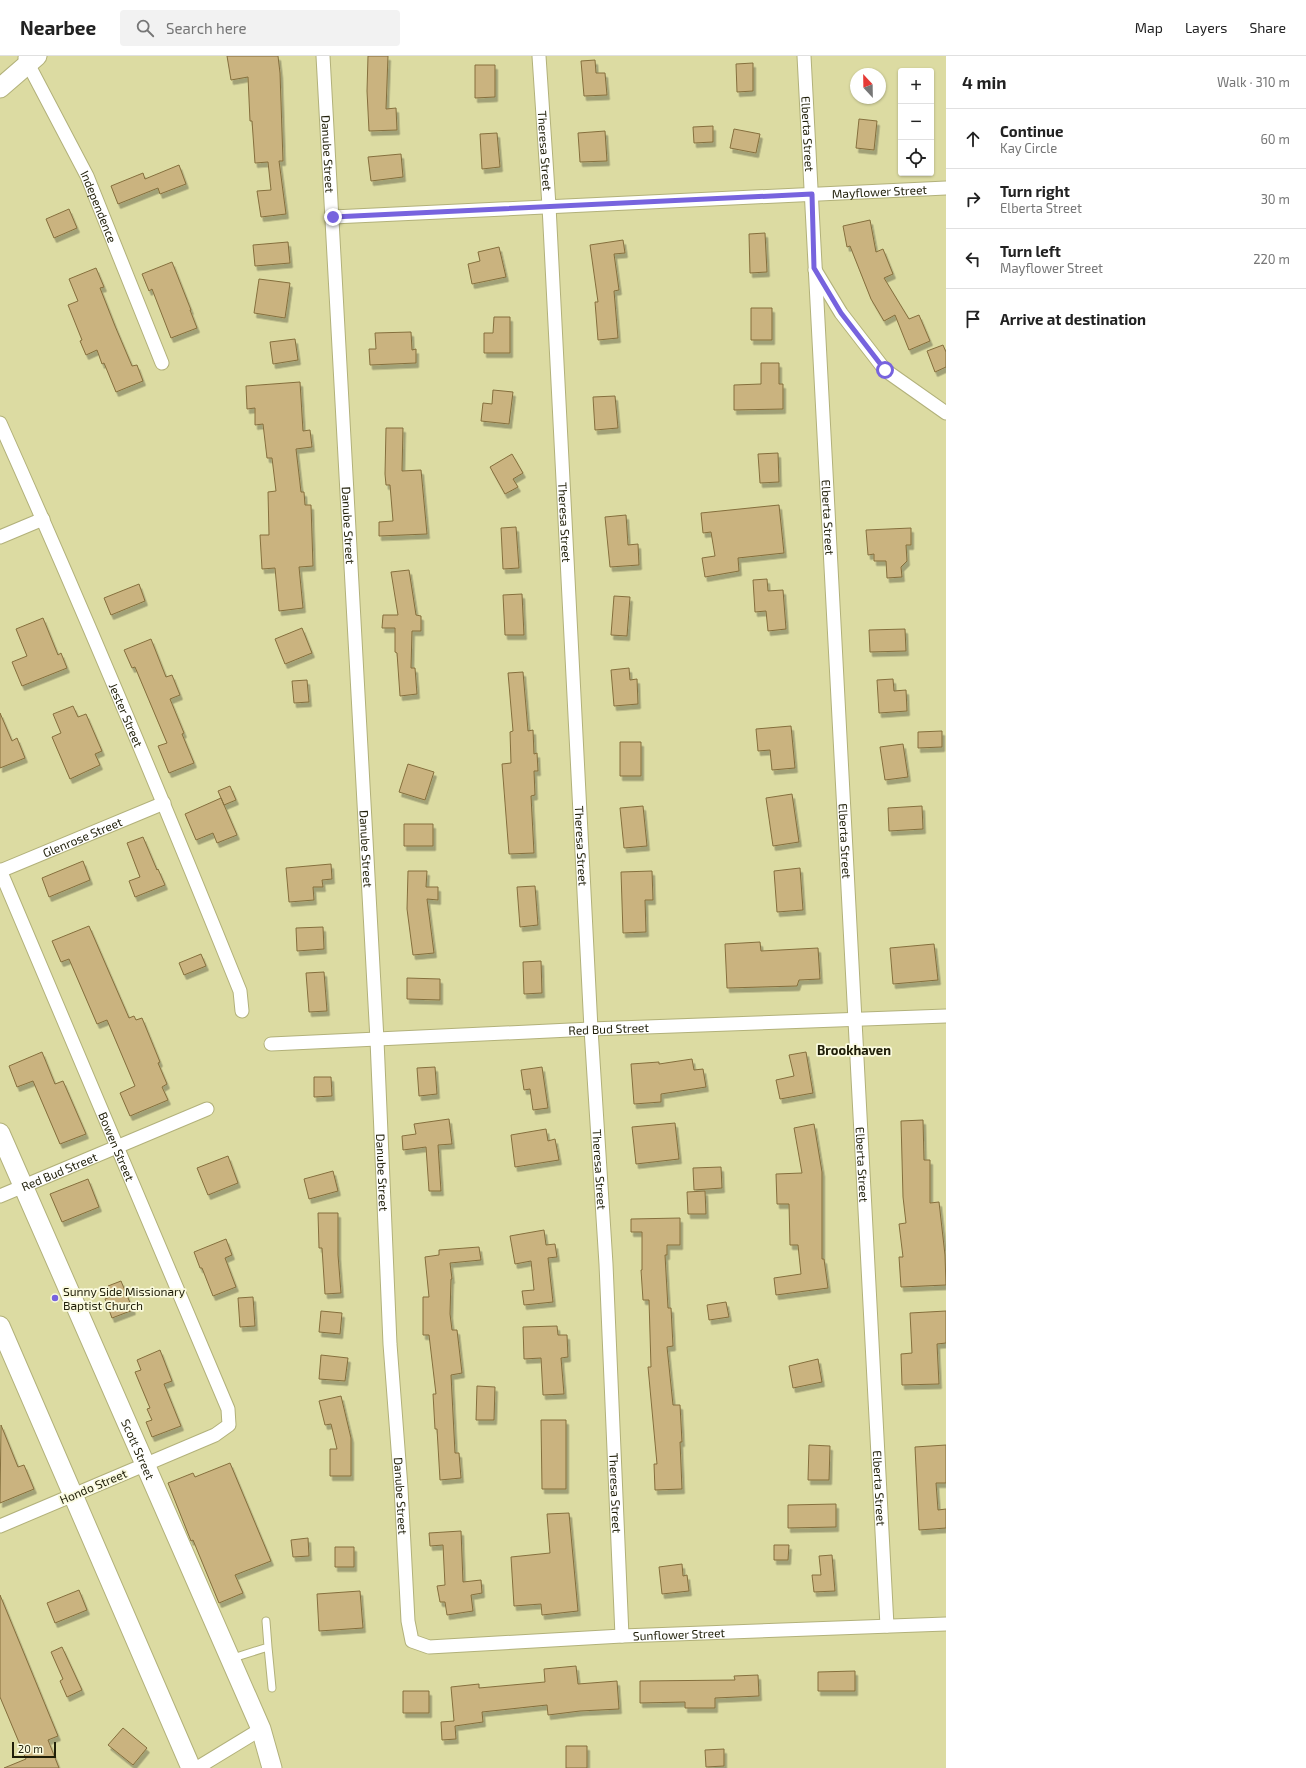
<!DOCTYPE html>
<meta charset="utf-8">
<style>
:root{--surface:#fff;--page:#f2f2f2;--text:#222;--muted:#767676;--line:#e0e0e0}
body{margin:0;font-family:"Exo 2",sans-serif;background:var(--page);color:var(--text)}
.controls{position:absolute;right:12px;top:12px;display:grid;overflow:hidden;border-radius:4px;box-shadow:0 1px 3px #0004}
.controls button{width:36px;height:36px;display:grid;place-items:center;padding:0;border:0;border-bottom:1px solid var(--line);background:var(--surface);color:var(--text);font:20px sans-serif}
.compass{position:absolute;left:850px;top:12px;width:36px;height:36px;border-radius:50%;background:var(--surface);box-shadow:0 1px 3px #0004;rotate:338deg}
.scale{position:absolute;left:12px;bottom:10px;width:44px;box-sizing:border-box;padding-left:4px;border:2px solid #1f1e08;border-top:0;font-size:11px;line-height:14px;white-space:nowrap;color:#1f1e08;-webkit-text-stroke:3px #fafade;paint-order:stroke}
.stop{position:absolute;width:12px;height:12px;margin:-9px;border:3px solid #7763de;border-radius:50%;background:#fff}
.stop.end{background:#7763de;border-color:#fff;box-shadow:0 1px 4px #0008}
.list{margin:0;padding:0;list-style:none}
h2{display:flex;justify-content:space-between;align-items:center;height:52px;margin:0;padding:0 16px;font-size:17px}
h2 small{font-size:13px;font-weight:400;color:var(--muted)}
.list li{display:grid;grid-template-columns:26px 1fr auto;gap:12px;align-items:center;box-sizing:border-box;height:60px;padding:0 16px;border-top:1px solid var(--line)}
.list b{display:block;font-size:15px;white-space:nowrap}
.list p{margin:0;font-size:13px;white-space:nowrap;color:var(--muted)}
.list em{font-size:13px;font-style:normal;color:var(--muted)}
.icon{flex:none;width:22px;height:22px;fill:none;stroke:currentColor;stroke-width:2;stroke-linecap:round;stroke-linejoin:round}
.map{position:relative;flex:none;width:946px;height:1712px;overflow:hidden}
header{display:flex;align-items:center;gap:24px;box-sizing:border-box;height:56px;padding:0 20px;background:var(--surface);border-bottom:1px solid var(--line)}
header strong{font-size:19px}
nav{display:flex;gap:22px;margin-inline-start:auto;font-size:14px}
.search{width:280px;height:36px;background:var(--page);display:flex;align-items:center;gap:10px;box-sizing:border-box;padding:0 14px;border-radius:4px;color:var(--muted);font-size:15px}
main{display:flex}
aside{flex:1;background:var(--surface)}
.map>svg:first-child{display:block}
</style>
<header>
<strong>Nearbee</strong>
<div class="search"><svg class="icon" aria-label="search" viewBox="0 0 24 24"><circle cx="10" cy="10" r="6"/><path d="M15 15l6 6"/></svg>Search here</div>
<nav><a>Map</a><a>Layers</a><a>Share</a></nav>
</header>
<main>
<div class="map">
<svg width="946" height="1712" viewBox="0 0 946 1712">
<defs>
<filter id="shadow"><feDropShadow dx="2.5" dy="4.5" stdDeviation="0" flood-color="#0004"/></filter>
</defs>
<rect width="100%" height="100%" fill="#dcdba2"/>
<!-- building -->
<path fill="#cab37f" stroke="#856f3d" filter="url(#shadow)" d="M 227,0 L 278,0 L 280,17 L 283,105 L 279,105 L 286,158 L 261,161 L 257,135 L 271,134 L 268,106 L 255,107 L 252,65 L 250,65 L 248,21 L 231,24 Z
M 368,0 L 388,0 L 386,53 L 396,52 L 397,74 L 369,75 L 367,35 Z
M 595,4 L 596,17 L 605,17 L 607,39 L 584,40 L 581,5 Z
M 753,7 L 753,35 L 737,36 L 736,8 Z
M 475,9 L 495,9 L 495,41 L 475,42 Z
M 859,63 L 877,65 L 874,94 L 856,92 Z
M 713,70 L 713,86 L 694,87 L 693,71 Z
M 734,73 L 760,78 L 756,97 L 730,92 Z
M 605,75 L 607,105 L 580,106 L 578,77 Z
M 497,77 L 500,111 L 482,113 L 480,78 Z
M 401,98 L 403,121 L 371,125 L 368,101 Z
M 179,109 L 186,128 L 160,138 L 158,132 L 118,148 L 111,130 L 143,117 L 145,123 Z
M 69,153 L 77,172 L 54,182 L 46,163 Z
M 870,164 L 876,196 L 883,193 L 893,218 L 884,222 L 909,263 L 919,259 L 930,285 L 909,294 L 895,259 L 884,265 L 871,243 L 850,190 L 847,191 L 843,170 Z
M 765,177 L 767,216 L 750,217 L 749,178 Z
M 623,184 L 625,197 L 614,198 L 619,234 L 614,235 L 618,282 L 598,284 L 595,246 L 598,246 L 590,189 Z
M 288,186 L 290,207 L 255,210 L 253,189 Z
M 499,191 L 506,221 L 472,228 L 468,208 L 480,205 L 478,196 Z
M 172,206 L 191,254 L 190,254 L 197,272 L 171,282 L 152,233 L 149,235 L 142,218 Z
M 96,212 L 104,231 L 100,232 L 115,270 L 132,310 L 137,309 L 143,325 L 116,336 L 104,307 L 102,308 L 97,294 L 86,299 L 80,285 L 82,284 L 68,249 L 78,245 L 69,223 Z
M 259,223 L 290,227 L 285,262 L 254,257 Z
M 751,252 L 772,252 L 772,284 L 751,284 Z
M 494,261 L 510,261 L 510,297 L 484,297 L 484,277 L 493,277 Z
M 411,276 L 412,294 L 416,293 L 416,307 L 370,309 L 369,293 L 376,293 L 375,277 Z
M 295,283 L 298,304 L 273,308 L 270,286 Z
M 943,289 L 946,296 L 946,311 L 935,316 L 927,295 Z
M 761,307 L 779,307 L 779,328 L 783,328 L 783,353 L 734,354 L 734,329 L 761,328 Z
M 300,326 L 303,375 L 310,374 L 312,391 L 296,393 L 301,436 L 304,436 L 305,449 L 311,449 L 313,510 L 299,511 L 303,552 L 279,555 L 275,512 L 262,513 L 260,479 L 269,479 L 268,436 L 276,435 L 272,402 L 267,402 L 263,368 L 255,369 L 255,352 L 247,353 L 246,330 Z
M 493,334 L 513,336 L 509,368 L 481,365 L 483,347 L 492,348 Z
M 615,340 L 618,372 L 595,374 L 593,341 Z
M 386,372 L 403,372 L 402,415 L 421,414 L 427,478 L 379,480 L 379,466 L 393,465 L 390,429 L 386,429 L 385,418 Z
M 778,397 L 779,426 L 760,427 L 758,398 Z
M 512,398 L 523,417 L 513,423 L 518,431 L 505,438 L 490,411 Z
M 779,449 L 784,497 L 738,502 L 739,515 L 705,521 L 702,502 L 715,500 L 711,476 L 703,477 L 701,457 Z
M 626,459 L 628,489 L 638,488 L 639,509 L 610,511 L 605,461 Z
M 516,471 L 519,512 L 503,513 L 501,472 Z
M 911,472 L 911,489 L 906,489 L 907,505 L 901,511 L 902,521 L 887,522 L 886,505 L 874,505 L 874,498 L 868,499 L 866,474 Z
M 409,514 L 416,559 L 421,560 L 421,575 L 412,575 L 411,612 L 415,612 L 417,638 L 400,640 L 397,597 L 395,596 L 395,572 L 382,572 L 383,559 L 398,559 L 391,516 Z
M 767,523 L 768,535 L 783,534 L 786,573 L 768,575 L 766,555 L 755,556 L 753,524 Z
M 139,528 L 145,545 L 111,559 L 104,542 Z
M 522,538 L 524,579 L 505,579 L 503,539 Z
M 614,540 L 630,541 L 627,580 L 611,579 Z
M 43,562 L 58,599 L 61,597 L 67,612 L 22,630 L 12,606 L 27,600 L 16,573 Z
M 302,572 L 312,597 L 285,608 L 275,583 Z
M 905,573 L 906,595 L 870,596 L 869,574 Z
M 151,583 L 166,621 L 172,619 L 180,639 L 170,643 L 184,677 L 182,678 L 194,707 L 169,717 L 158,690 L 167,687 L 135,611 L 132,612 L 124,594 Z
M 629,612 L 630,624 L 637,623 L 638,648 L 614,650 L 611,614 Z
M 523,616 L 528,675 L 533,674 L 534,698 L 537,697 L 538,715 L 534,715 L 535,739 L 531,740 L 534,797 L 509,798 L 502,708 L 511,707 L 510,676 L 513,675 L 508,617 Z
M 893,623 L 894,635 L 906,634 L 907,655 L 879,657 L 877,624 Z
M 307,624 L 309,646 L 294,647 L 292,625 Z
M 73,650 L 78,661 L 86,658 L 102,695 L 95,698 L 100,709 L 70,723 L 52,681 L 61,677 L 53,658 Z
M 0,657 L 12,685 L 17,682 L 25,702 L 0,712 Z
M 791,670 L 795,712 L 772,714 L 770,694 L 758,695 L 756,673 Z
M 942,675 L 942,691 L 918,692 L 918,676 Z
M 620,686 L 641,686 L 641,720 L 620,720 Z
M 903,688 L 908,721 L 885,724 L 880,691 Z
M 408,708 L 434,716 L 425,744 L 399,736 Z
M 230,730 L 236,744 L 224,749 L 218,735 Z
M 792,738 L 799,786 L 773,790 L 766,742 Z
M 221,742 L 237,779 L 217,787 L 213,777 L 196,784 L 185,758 Z
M 643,750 L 647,790 L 624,792 L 620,752 Z
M 922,750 L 923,773 L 889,775 L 888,752 Z
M 404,768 L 433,768 L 433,790 L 404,790 Z
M 143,781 L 157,814 L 158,813 L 165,829 L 135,841 L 129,825 L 140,821 L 127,787 Z
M 83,805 L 90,824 L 49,841 L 42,822 Z
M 331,808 L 332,823 L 322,824 L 323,831 L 313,831 L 314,844 L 289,846 L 286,812 Z
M 800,812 L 803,854 L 777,856 L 774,815 Z
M 408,815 L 427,815 L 426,831 L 438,831 L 438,844 L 427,843 L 434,897 L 413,899 L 407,853 Z
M 652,815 L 653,844 L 645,844 L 646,876 L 623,877 L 621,816 Z
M 535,830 L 538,869 L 520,871 L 517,831 Z
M 89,870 L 129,962 L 134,960 L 136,964 L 142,962 L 160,1006 L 158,1007 L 167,1028 L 162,1031 L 168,1044 L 130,1060 L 120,1037 L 135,1030 L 107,964 L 97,968 L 69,903 L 61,906 L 52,885 Z
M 323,871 L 324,893 L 297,895 L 296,872 Z
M 760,886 L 761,895 L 818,892 L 820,923 L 799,924 L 797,930 L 727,932 L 725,888 Z
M 934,888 L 938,924 L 893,928 L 890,892 Z
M 201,898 L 206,910 L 184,919 L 179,907 Z
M 541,905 L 542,937 L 524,938 L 523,906 Z
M 324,916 L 327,955 L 309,956 L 306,917 Z
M 407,922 L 440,923 L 440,944 L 407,943 Z
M 42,996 L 55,1028 L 63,1025 L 86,1078 L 60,1088 L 33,1025 L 17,1031 L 9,1010 Z
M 806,996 L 813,1037 L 780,1043 L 776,1024 L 794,1020 L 789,999 Z
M 692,1003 L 694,1014 L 703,1013 L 706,1031 L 661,1038 L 661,1046 L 634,1048 L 631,1008 L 659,1006 L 659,1008 Z
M 435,1011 L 437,1038 L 419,1040 L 417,1012 Z
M 542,1011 L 548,1052 L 533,1054 L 530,1033 L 524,1034 L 521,1014 Z
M 314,1021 L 331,1021 L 332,1040 L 314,1041 Z
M 449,1063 L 452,1088 L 438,1089 L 441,1135 L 429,1135 L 426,1091 L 403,1094 L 402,1080 L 416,1078 L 414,1068 Z
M 923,1064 L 924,1104 L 930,1104 L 930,1147 L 939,1146 L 945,1199 L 946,1229 L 901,1231 L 899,1201 L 903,1201 L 899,1168 L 906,1167 L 903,1141 L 901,1065 Z
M 675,1067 L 679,1103 L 636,1108 L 632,1071 Z
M 814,1068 L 822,1116 L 822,1203 L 824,1203 L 828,1232 L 776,1239 L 774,1222 L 801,1218 L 798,1189 L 790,1189 L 789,1148 L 777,1148 L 776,1118 L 802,1117 L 794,1072 Z
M 546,1073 L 548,1085 L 555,1083 L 559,1104 L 515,1111 L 511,1079 Z
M 228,1100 L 238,1127 L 208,1139 L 197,1112 Z
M 721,1111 L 722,1132 L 694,1134 L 693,1112 Z
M 333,1115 L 338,1135 L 309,1143 L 304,1123 Z
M 88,1123 L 99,1151 L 62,1166 L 50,1138 Z
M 705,1135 L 706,1158 L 688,1158 L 687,1136 Z
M 318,1157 L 338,1157 L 338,1199 L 341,1237 L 325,1238 L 322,1192 L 319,1192 Z
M 680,1162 L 680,1189 L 667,1189 L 667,1199 L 665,1199 L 668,1252 L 671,1252 L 673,1290 L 667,1291 L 673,1349 L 680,1349 L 682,1386 L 680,1386 L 682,1433 L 655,1434 L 654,1408 L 657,1408 L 648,1311 L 651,1311 L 649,1244 L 643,1244 L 641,1214 L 642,1214 L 642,1176 L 631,1176 L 631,1163 Z
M 544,1174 L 546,1189 L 555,1188 L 557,1201 L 548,1202 L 553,1246 L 524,1249 L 522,1235 L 534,1234 L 531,1205 L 515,1208 L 510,1180 Z
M 226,1183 L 232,1199 L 225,1202 L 236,1231 L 213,1240 L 202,1212 L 200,1212 L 194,1196 Z
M 479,1191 L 481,1204 L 450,1207 L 452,1223 L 451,1223 L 450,1258 L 452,1274 L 457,1274 L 462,1317 L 451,1319 L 455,1397 L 459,1397 L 461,1422 L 440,1424 L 437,1373 L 435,1373 L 433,1338 L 436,1338 L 429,1279 L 423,1279 L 423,1241 L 429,1241 L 425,1201 L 439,1199 L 439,1194 Z
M 121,1225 L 133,1254 L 112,1262 L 105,1243 L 112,1240 L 108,1230 Z
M 253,1241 L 255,1270 L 240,1271 L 238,1242 Z
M 726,1246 L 729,1261 L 709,1264 L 707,1249 Z
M 321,1255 L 342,1257 L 340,1278 L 319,1276 Z
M 946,1255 L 946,1287 L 937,1288 L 939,1328 L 902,1329 L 901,1298 L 912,1297 L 910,1257 Z
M 557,1270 L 558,1279 L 567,1279 L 568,1301 L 561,1302 L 564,1338 L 543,1339 L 541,1302 L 524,1303 L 523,1271 Z
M 160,1294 L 172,1325 L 164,1328 L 181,1370 L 152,1381 L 146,1366 L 152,1364 L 147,1353 L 150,1352 L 135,1316 L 141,1314 L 137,1304 Z
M 321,1299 L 348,1302 L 345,1325 L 319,1323 Z
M 818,1303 L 822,1326 L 793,1332 L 789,1310 Z
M 477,1330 L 495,1331 L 494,1364 L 476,1364 Z
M 341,1340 L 351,1382 L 351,1420 L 330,1420 L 330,1393 L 337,1393 L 331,1368 L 325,1369 L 319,1345 Z
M 541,1364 L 566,1364 L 566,1433 L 542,1433 Z
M 1,1369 L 18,1411 L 24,1409 L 34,1433 L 0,1447 Z
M 809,1389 L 830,1390 L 829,1424 L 808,1424 Z
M 946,1389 L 946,1427 L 936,1427 L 938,1454 L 946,1453 L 946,1472 L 919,1474 L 915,1391 Z
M 230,1407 L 271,1505 L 235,1519 L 243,1537 L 219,1547 L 193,1484 L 191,1485 L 168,1427 L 193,1417 L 195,1421 Z
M 836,1448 L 836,1471 L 788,1472 L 788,1449 Z
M 569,1457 L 578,1555 L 542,1559 L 541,1548 L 514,1550 L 511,1501 L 550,1497 L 547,1458 Z
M 461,1475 L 463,1526 L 481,1524 L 482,1537 L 471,1539 L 473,1555 L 447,1559 L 445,1546 L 440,1546 L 437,1530 L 445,1529 L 443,1489 L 430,1490 L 429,1477 Z
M 308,1482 L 309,1500 L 293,1501 L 291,1484 Z
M 774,1489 L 789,1489 L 788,1504 L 774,1504 Z
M 335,1491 L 354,1491 L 354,1511 L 335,1511 Z
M 832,1499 L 835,1535 L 814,1536 L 812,1519 L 821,1519 L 819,1500 Z
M 682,1508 L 683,1520 L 687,1519 L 689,1535 L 662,1538 L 659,1511 Z
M 79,1534 L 87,1554 L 55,1567 L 47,1547 Z
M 360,1535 L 363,1572 L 319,1575 L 317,1538 Z
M 0,1539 L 58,1680 L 48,1684 L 59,1712 L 4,1712 L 26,1703 L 0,1641 Z
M 62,1591 L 82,1634 L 67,1641 L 60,1625 L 63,1623 L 51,1596 Z
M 576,1610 L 578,1628 L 617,1625 L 619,1653 L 580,1655 L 548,1659 L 547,1649 L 482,1656 L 483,1666 L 455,1670 L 456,1683 L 442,1684 L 441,1666 L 454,1665 L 451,1631 L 479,1628 L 479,1632 L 545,1626 L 544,1613 Z
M 855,1615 L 855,1635 L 818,1635 L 818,1616 Z
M 758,1619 L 759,1640 L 715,1642 L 715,1652 L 685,1652 L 685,1646 L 640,1647 L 640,1625 L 735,1624 L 734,1620 Z
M 403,1635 L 429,1635 L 429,1657 L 403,1657 Z
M 123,1672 L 147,1692 L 133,1709 L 108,1689 Z
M 566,1690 L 587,1690 L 587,1712 L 566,1712 Z
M 724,1693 L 724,1710 L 706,1711 L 705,1694 Z"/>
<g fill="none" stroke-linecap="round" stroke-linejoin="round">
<defs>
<path id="service" d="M 268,1591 L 272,1632
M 230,1603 L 268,1591 L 266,1565"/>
<g id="minor">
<path id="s1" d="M 323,0 L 377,984 L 390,1288 L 401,1432 L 408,1565 L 412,1585 L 429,1591 L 622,1580 L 946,1568"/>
<path id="s2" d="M 539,0 L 549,150 L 591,973 L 606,1208 L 622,1580"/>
<path id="s3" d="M 804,0 L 887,1570"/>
<path id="s4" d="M 25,2 L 87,120 L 162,307"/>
<path id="s5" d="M 333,161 L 946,132"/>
<path d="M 815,214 L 841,257 L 885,314 L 946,357"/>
<path id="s6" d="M 0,367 C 84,555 163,744 240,935 L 242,955"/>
<path d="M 0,481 L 43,463"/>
<path id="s7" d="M 0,814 L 228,1353 L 229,1369 L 215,1379 L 0,1470"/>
<path id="s8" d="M 0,815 L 164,747"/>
<path id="s9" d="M 271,988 L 591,973 L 946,960"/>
<path id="s10" d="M 0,1140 L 207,1053"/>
<path d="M 197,1712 L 261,1673"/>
</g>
<g id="secondary">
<path d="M 0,32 L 37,0"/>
<path id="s11" d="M 0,1077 L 261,1673 L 272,1712"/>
<path d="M 0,1270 L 191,1712"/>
</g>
</defs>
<!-- service casing -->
<use href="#service" stroke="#b2b17a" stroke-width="9"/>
<!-- minor casing -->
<use href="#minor" stroke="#b2b17a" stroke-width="15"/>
<!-- secondary casing -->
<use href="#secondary" stroke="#b2b17a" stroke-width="21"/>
<!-- service -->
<use href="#service" stroke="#fff" stroke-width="7"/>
<!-- minor -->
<use href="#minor" stroke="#fff" stroke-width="13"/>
<!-- secondary -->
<use href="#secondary" stroke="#fff" stroke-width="19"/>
</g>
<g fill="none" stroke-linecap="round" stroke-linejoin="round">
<!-- route -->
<path stroke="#7763de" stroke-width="5" d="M 333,161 L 812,138 L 814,212 L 841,257 L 885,314"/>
</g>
<!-- markers -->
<circle fill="#7763de" stroke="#fafade" stroke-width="1.5" cx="55" cy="1242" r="4"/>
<g text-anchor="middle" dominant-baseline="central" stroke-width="3.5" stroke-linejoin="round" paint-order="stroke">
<!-- street labels -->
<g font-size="12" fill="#1f1e08" stroke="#fafade">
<text stroke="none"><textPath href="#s3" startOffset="78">Elberta Street</textPath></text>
<text stroke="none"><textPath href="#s2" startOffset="95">Theresa Street</textPath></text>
<text stroke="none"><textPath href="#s1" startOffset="98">Danube Street</textPath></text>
<text stroke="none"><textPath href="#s5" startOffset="547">Mayflower Street</textPath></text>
<text stroke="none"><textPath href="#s4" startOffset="166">Independence</textPath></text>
<text stroke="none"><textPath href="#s3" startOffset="462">Elberta Street</textPath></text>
<text stroke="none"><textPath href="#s2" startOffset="467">Theresa Street</textPath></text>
<text stroke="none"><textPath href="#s1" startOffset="470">Danube Street</textPath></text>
<text stroke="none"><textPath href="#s6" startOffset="318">Jester Street</textPath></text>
<text stroke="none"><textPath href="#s8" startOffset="89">Glenrose Street</textPath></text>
<text stroke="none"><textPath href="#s3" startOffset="786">Elberta Street</textPath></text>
<text stroke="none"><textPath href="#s2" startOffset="791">Theresa Street</textPath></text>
<text stroke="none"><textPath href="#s1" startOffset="794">Danube Street</textPath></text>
<text stroke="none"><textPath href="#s9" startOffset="338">Red Bud Street</textPath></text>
<text stroke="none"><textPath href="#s7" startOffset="300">Bowen Street</textPath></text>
<text stroke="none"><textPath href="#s3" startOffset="1110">Elberta Street</textPath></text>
<text stroke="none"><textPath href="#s2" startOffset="1115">Theresa Street</textPath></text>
<text stroke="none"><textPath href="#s10" startOffset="64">Red Bud Street</textPath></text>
<text stroke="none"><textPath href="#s1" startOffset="1118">Danube Street</textPath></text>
<text stroke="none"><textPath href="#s11" startOffset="345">Scott Street</textPath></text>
<text transform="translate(93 1430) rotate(-23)">Hondo Street</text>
<text stroke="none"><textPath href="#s3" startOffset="1434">Elberta Street</textPath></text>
<text stroke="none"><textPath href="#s2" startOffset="1439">Theresa Street</textPath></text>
<text stroke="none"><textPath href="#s1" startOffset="1442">Danube Street</textPath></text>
<text stroke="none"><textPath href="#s1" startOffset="1856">Sunflower Street</textPath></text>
</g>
<!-- poi labels -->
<g font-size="12" fill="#1f1e08" stroke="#fafade" text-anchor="start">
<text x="63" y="1235">Sunny Side Missionary<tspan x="63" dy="14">Baptist Church</tspan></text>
</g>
<!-- neighbourhood labels -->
<g font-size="13" font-weight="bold" fill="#1f1e08" stroke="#fafade">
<text x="854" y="994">Brookhaven</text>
</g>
</g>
</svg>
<div class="controls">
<button>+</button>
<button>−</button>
<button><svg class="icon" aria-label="locate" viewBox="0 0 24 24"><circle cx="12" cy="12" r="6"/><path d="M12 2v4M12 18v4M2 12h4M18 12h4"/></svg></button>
</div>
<svg class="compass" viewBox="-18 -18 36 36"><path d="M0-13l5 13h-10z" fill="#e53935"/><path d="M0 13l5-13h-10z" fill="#767676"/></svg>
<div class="scale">20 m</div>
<div class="stop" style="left:885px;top:314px"></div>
<div class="stop end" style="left:333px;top:161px"></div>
</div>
<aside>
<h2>4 min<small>Walk · 310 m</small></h2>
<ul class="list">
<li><svg class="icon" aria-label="ahead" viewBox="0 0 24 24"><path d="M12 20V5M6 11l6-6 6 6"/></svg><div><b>Continue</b><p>Kay Circle</p></div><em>60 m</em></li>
<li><svg class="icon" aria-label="right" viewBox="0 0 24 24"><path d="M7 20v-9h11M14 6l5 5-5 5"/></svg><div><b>Turn right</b><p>Elberta Street</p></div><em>30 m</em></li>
<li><svg class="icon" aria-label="left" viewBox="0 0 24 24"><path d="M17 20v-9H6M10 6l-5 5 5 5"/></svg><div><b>Turn left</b><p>Mayflower Street</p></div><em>220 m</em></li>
<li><svg class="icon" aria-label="arrive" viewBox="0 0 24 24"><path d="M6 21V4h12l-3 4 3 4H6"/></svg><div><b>Arrive at destination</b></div></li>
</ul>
</aside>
</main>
